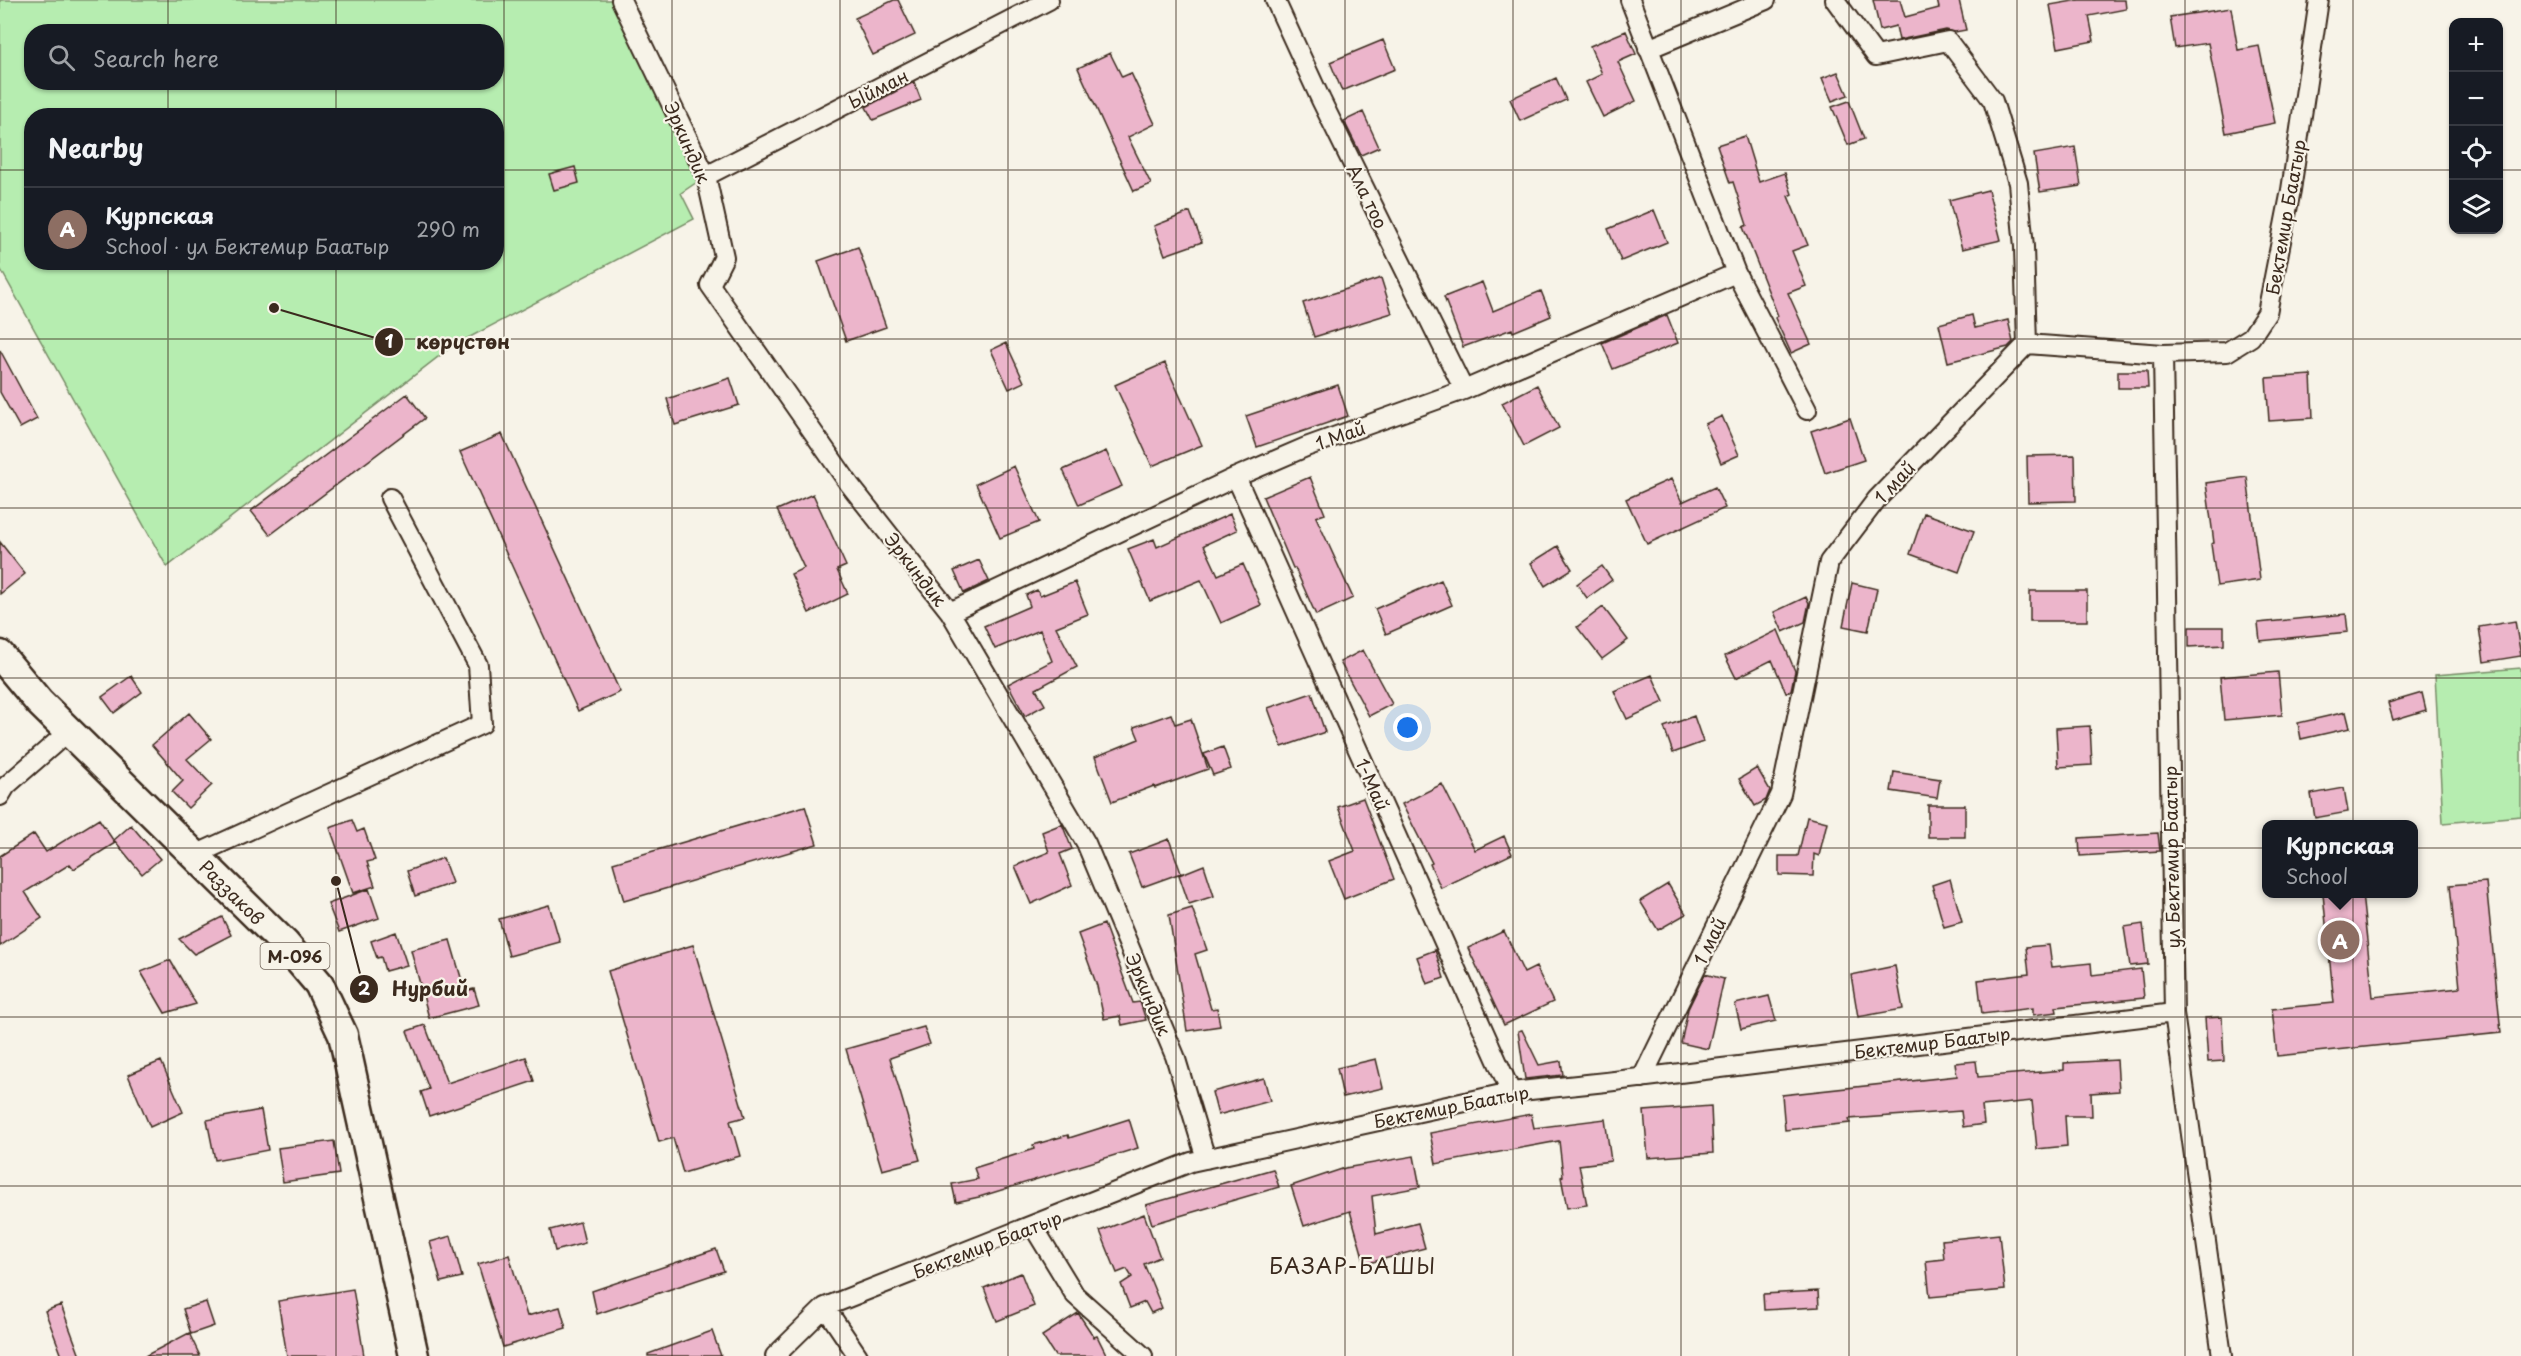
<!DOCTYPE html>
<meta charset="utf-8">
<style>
:root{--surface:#171b24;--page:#20242c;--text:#f1f3f6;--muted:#9ea1a6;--line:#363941;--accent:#9f9995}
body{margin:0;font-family:"Playpen Sans",sans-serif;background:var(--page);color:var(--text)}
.controls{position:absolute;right:18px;top:18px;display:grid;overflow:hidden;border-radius:12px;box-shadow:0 2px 4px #0004}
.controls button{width:54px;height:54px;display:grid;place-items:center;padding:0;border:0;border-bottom:2px solid var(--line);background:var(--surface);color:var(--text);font:30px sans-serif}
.you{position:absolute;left:1408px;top:728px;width:21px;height:21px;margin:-15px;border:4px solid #fff;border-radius:50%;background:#1a73e8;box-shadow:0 0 0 9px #1a73e833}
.badge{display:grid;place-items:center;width:39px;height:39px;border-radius:50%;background:var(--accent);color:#fff;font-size:20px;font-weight:700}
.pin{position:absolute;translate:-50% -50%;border:3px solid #fff;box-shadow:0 2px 6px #0006}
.popup{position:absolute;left:2262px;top:820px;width:156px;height:78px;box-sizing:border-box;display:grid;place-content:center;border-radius:12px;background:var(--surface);filter:drop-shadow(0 2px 4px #0005);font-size:20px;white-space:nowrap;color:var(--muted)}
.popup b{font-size:22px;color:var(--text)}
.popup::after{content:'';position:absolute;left:50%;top:100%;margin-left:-12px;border:12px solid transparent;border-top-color:var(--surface)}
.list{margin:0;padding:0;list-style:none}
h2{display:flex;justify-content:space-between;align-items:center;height:78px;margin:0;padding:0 24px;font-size:26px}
h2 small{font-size:20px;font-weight:400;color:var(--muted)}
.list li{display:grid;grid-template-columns:39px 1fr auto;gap:18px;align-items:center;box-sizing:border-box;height:84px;padding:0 24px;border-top:2px solid var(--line)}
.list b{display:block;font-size:22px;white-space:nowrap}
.list p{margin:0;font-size:20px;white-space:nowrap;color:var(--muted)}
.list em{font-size:20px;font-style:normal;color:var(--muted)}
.icon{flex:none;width:33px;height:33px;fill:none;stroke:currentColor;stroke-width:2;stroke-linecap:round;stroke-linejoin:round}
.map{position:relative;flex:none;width:2521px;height:1356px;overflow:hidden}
.search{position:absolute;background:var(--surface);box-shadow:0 2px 4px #0004;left:24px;top:24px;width:480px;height:66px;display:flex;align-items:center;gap:15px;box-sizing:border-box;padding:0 21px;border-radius:24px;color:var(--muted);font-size:22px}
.panel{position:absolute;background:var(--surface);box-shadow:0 2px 4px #0004;left:24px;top:108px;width:480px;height:162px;border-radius:24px}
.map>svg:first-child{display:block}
</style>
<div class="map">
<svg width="2521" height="1356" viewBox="0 0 2521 1356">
<rect width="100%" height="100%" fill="#f7f3e8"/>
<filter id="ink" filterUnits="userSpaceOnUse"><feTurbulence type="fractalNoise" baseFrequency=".0167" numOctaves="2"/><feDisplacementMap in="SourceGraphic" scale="12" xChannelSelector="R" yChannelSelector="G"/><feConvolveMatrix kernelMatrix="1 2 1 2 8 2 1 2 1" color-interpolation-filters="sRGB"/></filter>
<g filter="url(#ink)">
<!-- green -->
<path fill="#b6edb0" stroke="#788c67" stroke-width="1.5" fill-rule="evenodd" d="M 0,0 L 621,0 L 706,176 L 681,193 L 694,219 L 451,347 L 167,567 L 0,268 ZM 32,32 L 496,32 L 496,82 L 32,82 ZM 32,116 L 496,116 L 496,262 L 32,262 Z
M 2521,668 L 2521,816 L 2443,823 L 2435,675 Z"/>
<!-- building -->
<path fill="#ecb5cb" stroke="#3b2a1e" stroke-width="1.5" d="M 894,0 L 898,0 L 915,35 L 873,55 L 855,18 Z
M 1873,0 L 1900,0 L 1905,17 L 1939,8 L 1937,0 L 1959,0 L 1966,30 L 1955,32 L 1946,30 L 1899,40 L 1896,26 L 1880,30 Z
M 2079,0 L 2125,0 L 2126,9 L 2089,16 L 2094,41 L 2058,48 L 2050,5 Z
M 2231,8 L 2238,50 L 2259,46 L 2275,123 L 2226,133 L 2208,43 L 2175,48 L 2170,17 Z
M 1626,31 L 1636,54 L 1618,62 L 1636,101 L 1603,117 L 1586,82 L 1602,74 L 1590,46 Z
M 1383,40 L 1395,69 L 1342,91 L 1330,62 Z
M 1110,53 L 1122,77 L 1131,73 L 1155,124 L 1128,137 L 1151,184 L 1134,191 L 1078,68 Z
M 1838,72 L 1848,95 L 1832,101 L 1822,78 Z
M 1556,78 L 1566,100 L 1520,121 L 1510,99 Z
M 914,82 L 921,100 L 873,120 L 866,107 Z
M 1849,101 L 1864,139 L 1848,145 L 1832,107 Z
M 1363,112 L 1379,147 L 1361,155 L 1344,121 Z
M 1745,136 L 1759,182 L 1785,173 L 1792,194 L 1788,196 L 1808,245 L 1792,251 L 1806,286 L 1788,293 L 1811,344 L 1791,353 L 1775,318 L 1778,316 L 1743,227 L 1747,225 L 1733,182 L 1730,183 L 1717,145 Z
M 2075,147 L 2081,186 L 2040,192 L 2034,154 Z
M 575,167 L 579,183 L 554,190 L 549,174 Z
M 1988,190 L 2001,240 L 1962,249 L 1949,200 Z
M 1654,210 L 1667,242 L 1621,261 L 1608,229 Z
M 1190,212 L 1202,242 L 1165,255 L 1154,226 Z
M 858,247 L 886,327 L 846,341 L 818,261 Z
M 1381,278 L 1392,313 L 1314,337 L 1303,303 Z
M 1482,282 L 1493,311 L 1541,291 L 1551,316 L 1513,332 L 1512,329 L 1463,347 L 1444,297 Z
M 1667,315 L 1678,343 L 1613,369 L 1602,343 Z
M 1972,315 L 1975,328 L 2008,320 L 2013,342 L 2008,347 L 1948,362 L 1939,324 Z
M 1006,343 L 1024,382 L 1009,389 L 991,350 Z
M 0,350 L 37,419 L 20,428 L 0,392 Z
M 1165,363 L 1202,445 L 1152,466 L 1115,385 Z
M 2118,371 L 2147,371 L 2148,388 L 2118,388 Z
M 2311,375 L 2313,418 L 2269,421 L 2266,378 Z
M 730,378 L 739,405 L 675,425 L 667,399 Z
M 1338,385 L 1348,416 L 1257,447 L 1246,416 Z
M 1537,385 L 1559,428 L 1524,446 L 1502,403 Z
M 407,394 L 425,418 L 270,535 L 251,511 Z
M 1722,416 L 1739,455 L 1721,463 L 1705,424 Z
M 1850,418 L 1864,460 L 1825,473 L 1811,431 Z
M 502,434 L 620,692 L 578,711 L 460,452 Z
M 1106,451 L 1122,486 L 1079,505 L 1063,470 Z
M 2075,455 L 2076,501 L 2028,502 L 2027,456 Z
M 1014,466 L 1039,522 L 1000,538 L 976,484 Z
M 1310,477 L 1325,514 L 1316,517 L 1353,598 L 1316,615 L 1295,568 L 1293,568 L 1263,497 Z
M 2247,477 L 2260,580 L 2217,586 L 2211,544 L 2214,543 L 2206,483 Z
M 1671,479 L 1682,502 L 1715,487 L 1725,508 L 1647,544 L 1626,499 Z
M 813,494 L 846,566 L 837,570 L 848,594 L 809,613 L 791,574 L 804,568 L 777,510 Z
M 1924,513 L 1974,531 L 1959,572 L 1910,554 Z
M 1230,514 L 1237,530 L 1204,545 L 1218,575 L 1243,564 L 1261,605 L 1221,623 L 1201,580 L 1150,601 L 1128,549 L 1154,539 L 1157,547 Z
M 0,542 L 25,574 L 0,594 Z
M 1558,546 L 1572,569 L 1545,586 L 1531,563 Z
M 979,560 L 989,581 L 964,593 L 954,571 Z
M 1602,566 L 1612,580 L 1587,598 L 1577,584 Z
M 1441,580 L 1452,605 L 1386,634 L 1375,609 Z
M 1075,582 L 1088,614 L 1056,627 L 1077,667 L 1036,689 L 1045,705 L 1025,716 L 1008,684 L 1052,661 L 1040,630 L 995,649 L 984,626 L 1030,606 L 1026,595 L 1037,590 L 1040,596 Z
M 1852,583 L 1877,589 L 1868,631 L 1843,626 Z
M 2030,591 L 2087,591 L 2087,621 L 2030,621 Z
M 1806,597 L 1809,603 L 1805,622 L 1783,632 L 1774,612 Z
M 1603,607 L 1628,640 L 1602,659 L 1577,627 Z
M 2346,614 L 2348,632 L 2260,641 L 2258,623 Z
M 2515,621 L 2521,656 L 2484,662 L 2479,627 Z
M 2189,627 L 2224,627 L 2224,645 L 2189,647 Z
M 1778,630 L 1795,671 L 1791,690 L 1786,693 L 1772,660 L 1736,678 L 1725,656 Z
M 1363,650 L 1392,704 L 1369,716 L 1340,662 Z
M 2278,672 L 2282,715 L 2224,720 L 2220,677 Z
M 1652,675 L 1664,702 L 1627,719 L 1614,691 Z
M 131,676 L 142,692 L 114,713 L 102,697 Z
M 1312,693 L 1325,732 L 1282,747 L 1268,708 Z
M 2422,693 L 2426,710 L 2393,720 L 2388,703 Z
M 2346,712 L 2350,728 L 2301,739 L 2298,723 Z
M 189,713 L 211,739 L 187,759 L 212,785 L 188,808 L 172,792 L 183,781 L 152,745 Z
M 1171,714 L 1175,724 L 1191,719 L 1208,769 L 1155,788 L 1154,786 L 1112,802 L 1095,757 L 1139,739 L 1134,727 Z
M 1694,716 L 1703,742 L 1673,753 L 1664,727 Z
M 2090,726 L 2092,765 L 2058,767 L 2056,728 Z
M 1223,747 L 1231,769 L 1213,775 L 1204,754 Z
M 1757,768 L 1770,790 L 1766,800 L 1755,806 L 1739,779 Z
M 1894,772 L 1940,779 L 1937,798 L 1891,791 Z
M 1442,784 L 1475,850 L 1504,836 L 1512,854 L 1441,888 L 1430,864 L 1432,863 L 1402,804 Z
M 2344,788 L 2348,812 L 2315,818 L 2311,794 Z
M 1363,798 L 1394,879 L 1344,899 L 1329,861 L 1355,851 L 1338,807 Z
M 1928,805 L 1965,805 L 1965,837 L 1928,837 Z
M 805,806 L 817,844 L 624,901 L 613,863 Z
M 1807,817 L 1827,822 L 1819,856 L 1814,854 L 1813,876 L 1779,875 L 1779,856 L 1798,856 Z
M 99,819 L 115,843 L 74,869 L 70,864 L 25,892 L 42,918 L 0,946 L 0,856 L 34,834 L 46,852 Z
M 352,820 L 357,832 L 364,829 L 375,860 L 367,862 L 375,886 L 353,893 L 330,828 Z
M 1062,824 L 1072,849 L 1060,854 L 1072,885 L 1031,904 L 1015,866 L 1049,852 L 1042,832 Z
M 131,825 L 160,859 L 142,874 L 114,840 Z
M 2158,833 L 2160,851 L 2080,856 L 2079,838 Z
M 1169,839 L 1181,873 L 1142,887 L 1129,854 Z
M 443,858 L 452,883 L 415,896 L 407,871 Z
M 1204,865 L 1214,896 L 1189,904 L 1179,875 Z
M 1950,879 L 1962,922 L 1944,927 L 1932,885 Z
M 2486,882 L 2501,1033 L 2277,1056 L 2272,1009 L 2334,1003 L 2323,894 L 2362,894 L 2373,997 L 2460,988 L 2450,885 Z
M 1668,884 L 1686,914 L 1658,930 L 1640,901 Z
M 369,889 L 379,918 L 339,932 L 328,904 Z
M 549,905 L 560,942 L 509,956 L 499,919 Z
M 1192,908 L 1207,950 L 1195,954 L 1211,1009 L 1217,1008 L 1220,1026 L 1187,1031 L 1169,915 Z
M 222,917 L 231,935 L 202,950 L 194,954 L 179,939 Z
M 1104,924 L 1133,1003 L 1140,1002 L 1146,1020 L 1122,1025 L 1120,1016 L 1104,1019 L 1097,986 L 1078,934 Z
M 2143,924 L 2148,964 L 2130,966 L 2124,927 Z
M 1504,931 L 1524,973 L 1536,967 L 1553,1002 L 1504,1025 L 1468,948 Z
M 396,932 L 407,965 L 385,971 L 381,957 L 377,958 L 371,941 Z
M 450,940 L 465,991 L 474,989 L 479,1005 L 429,1018 L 411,950 Z
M 693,945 L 745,1117 L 730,1121 L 740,1156 L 683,1173 L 673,1138 L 659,1142 L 608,971 Z
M 2049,945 L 2052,967 L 2091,963 L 2092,975 L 2141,969 L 2144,998 L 2056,1007 L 2057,1012 L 2033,1015 L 2033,1008 L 1982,1014 L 1978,980 L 2029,974 L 2026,947 Z
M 1435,950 L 1444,978 L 1427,984 L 1417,957 Z
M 170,960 L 196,1004 L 165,1013 L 141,972 Z
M 1895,966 L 1903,1009 L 1858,1017 L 1851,975 Z
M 1705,974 L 1724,979 L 1708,1049 L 1681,1043 L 1688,1009 Z
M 1769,996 L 1776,1021 L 1741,1029 L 1735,1004 Z
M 2222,1017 L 2224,1061 L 2208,1062 L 2205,1018 Z
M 425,1025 L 447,1083 L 526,1057 L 534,1081 L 429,1116 L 421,1092 L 429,1089 L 407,1031 Z
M 924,1027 L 930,1044 L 890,1058 L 920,1160 L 882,1170 L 846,1049 Z
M 1522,1030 L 1539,1065 L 1561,1061 L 1563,1075 L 1525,1079 L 1518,1031 Z
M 1376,1059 L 1383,1088 L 1343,1097 L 1337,1068 Z
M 2117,1060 L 2119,1091 L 2091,1093 L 2092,1116 L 2065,1116 L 2067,1146 L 2037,1149 L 2032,1101 L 1982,1106 L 1984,1124 L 1963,1127 L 1961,1111 L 1849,1119 L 1850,1123 L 1785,1130 L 1782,1095 L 1957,1076 L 1955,1063 L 1976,1061 L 1978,1077 L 2064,1070 L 2064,1063 Z
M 161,1061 L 183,1112 L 150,1127 L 128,1075 Z
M 1264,1078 L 1270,1101 L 1218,1115 L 1212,1092 Z
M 1711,1106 L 1713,1153 L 1648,1158 L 1644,1111 Z
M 261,1110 L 268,1150 L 215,1160 L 207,1120 Z
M 1531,1114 L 1534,1128 L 1605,1119 L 1611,1161 L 1579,1165 L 1587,1205 L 1567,1208 L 1561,1177 L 1563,1176 L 1559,1141 L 1436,1164 L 1430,1133 Z
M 1129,1119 L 1138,1148 L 979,1197 L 956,1202 L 952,1184 L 978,1179 L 974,1168 L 1034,1149 L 1033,1145 L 1068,1135 L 1069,1138 Z
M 334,1141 L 339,1174 L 283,1182 L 278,1148 Z
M 1414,1156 L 1420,1187 L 1372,1196 L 1376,1234 L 1418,1223 L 1425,1248 L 1365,1264 L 1350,1211 L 1304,1226 L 1291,1186 L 1345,1168 Z
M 1273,1169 L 1279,1187 L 1152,1224 L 1146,1205 Z
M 1144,1214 L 1160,1257 L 1144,1264 L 1162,1308 L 1151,1313 L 1145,1302 L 1130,1308 L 1121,1284 L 1132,1277 L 1127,1269 L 1117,1273 L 1100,1231 Z
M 580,1222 L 585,1243 L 555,1251 L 550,1230 Z
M 1999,1234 L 2005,1290 L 1930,1297 L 1926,1261 L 1944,1259 L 1942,1240 Z
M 451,1236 L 462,1277 L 441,1282 L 430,1242 Z
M 716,1249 L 724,1271 L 597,1314 L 592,1291 Z
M 509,1255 L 527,1316 L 560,1307 L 566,1328 L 503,1347 L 478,1264 Z
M 1021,1273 L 1034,1306 L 997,1321 L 984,1288 Z
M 353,1289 L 364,1356 L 287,1356 L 278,1301 Z
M 1818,1291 L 1819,1307 L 1764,1310 L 1763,1294 Z
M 206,1302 L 214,1326 L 191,1334 L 183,1309 Z
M 61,1305 L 80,1356 L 62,1356 L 45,1311 Z
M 1078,1313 L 1094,1337 L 1097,1336 L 1107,1356 L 1055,1356 L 1042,1336 Z
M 712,1331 L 721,1356 L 648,1356 L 648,1354 Z
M 189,1333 L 200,1356 L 145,1356 Z"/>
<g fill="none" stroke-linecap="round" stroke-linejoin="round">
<defs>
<path id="street" d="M 621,0 L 706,176 L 724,257 L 710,285 L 850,485 L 950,612 L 1086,843 L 1175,1056 L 1206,1159
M 1275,0 L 1321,100 L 1464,390
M 1630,0 L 1736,273 L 1807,410
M 1648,49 L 1766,0
M 706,176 L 1049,0
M 2027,344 L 2163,354 L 2227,352 L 2251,337 L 2267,313 L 2291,190 L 2319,0
M 2163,354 L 2174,1013 L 2222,1356
M 1236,477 L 1511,1092
M 950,612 L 1236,477 L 1306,447 L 1464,390 L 1736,273
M 0,796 L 6,786 L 69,731
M 195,855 L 482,724 L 478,665 L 390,498
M 1642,1078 L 1781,794 L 1829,562 L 1877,499 L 2027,344 L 2024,247 L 2018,183 L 1993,101 L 1948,41 L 1876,56 L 1835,0
M 1033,1226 L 1075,1295 L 1143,1356
M 825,1307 L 858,1356
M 775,1356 L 825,1307 L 1191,1162 L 1511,1092 L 1606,1082 L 2174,1013"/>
<path id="primary" d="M 0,655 L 39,702 L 285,944 L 319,984 L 343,1035 L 414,1356"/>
</defs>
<!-- street casing -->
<use href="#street" stroke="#3b2a1e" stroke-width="22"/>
<!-- primary casing -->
<use href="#primary" stroke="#3b2a1e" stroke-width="33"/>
<!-- street -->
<use href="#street" stroke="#f7f3e8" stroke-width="18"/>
<!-- primary -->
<use href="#primary" stroke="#f7f3e8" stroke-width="28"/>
</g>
</g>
<!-- grid -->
<path fill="none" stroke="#3b2a1e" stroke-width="1.5" stroke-opacity="0.55" d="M 168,0 L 168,32M 336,0 L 336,32M 504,0 L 504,1356M 672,0 L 672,1356M 840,0 L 840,1356M 1008,0 L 1008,1356M 1176,0 L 1176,1356M 1345,0 L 1345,1356M 1513,0 L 1513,1356M 1681,0 L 1681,1356M 1849,0 L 1849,1356M 2017,0 L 2017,1356M 2185,0 L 2185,1356M 2353,0 L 2353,1356M 168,82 L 168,116M 336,82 L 336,116M 0,170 L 32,170M 496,170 L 2454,170M 2498,170 L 2521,170M 168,262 L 168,1356M 336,262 L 336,1356M 0,339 L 2521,339M 0,508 L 2521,508M 0,678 L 2521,678M 0,848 L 2521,848M 0,1017 L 2521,1017M 0,1186 L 2521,1186"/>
<g text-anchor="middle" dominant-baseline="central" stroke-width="4.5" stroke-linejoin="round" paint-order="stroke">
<!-- shield labels -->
<rect fill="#f7f3e8" stroke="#73665b" stroke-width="1.5" x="260.5" y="943" width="69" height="26" rx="4.5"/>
<g font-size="16" font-weight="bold" fill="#3b2a1e">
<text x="295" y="956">М-096</text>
</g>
<!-- street labels -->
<g font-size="18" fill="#3b2a1e" stroke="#f7f3e8">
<text transform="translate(878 88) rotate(-27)">Ыйман</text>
<text transform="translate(688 142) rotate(66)">Эркиндик</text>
<text transform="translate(1368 196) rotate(64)">Ала тоо</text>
<text transform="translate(2285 217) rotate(-80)">Бектемир Баатыр</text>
<text transform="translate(1340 435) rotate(-20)">1 Май</text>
<text transform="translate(1894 482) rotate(-47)">1 май</text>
<text transform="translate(916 569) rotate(52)">Эркиндик</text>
<text transform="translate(1373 784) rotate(66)">1-Май</text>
<text transform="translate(2171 857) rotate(-91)">ул Бектемир Баатыр</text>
<text transform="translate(232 892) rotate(45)">Раззаков</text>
<text transform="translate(1709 941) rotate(-64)">1 май</text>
<text transform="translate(1149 994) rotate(67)">Эркиндик</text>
<text transform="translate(1932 1042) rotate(-7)">Бектемир Баатыр</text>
<text transform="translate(1451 1106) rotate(-11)">Бектемир Баатыр</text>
<text transform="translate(987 1244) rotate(-21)">Бектемир Баатыр</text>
</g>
<!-- quarter labels -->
<g font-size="21" letter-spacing="1.5" fill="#3b2a1e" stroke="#f7f3e8">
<text x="1353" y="1265">БАЗАР-БАШЫ</text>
</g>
</g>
<!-- callouts -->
<path fill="none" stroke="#3b2a1e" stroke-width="2" d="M274 308L389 342M336 881L364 989"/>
<g fill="#3b2a1e" stroke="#f7f3e8" stroke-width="2">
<circle cx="274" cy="308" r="6"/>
<circle cx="336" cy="881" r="6"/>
<circle cx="389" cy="342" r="15"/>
<circle cx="364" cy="989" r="15"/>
</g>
<g font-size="18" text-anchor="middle" font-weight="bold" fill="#fff">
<text x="389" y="348">1</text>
<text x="364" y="995">2</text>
</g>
<g font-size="20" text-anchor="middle" font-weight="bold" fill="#3b2a1e" stroke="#f7f3e8" stroke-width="4.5" stroke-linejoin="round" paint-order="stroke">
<text x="463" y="349">көрүстөн</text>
<text x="430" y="996">Нурбий</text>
</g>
</svg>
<div class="controls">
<button>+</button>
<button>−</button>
<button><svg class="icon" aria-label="locate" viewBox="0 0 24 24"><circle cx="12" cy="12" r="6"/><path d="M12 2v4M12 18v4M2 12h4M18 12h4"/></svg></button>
<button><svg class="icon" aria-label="layers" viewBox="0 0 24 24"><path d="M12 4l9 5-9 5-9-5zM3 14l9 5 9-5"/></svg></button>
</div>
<div class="you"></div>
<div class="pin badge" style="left:2340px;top:940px;background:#8d6e63">A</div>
<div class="popup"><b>Курпская</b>School</div>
<div class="search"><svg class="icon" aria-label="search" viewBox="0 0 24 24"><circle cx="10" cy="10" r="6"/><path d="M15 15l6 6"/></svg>Search here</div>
<section class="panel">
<h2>Nearby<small></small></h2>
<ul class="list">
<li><span class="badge" style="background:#8d6e63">A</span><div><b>Курпская</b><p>School · ул Бектемир Баатыр</p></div><em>290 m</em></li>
</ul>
</section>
</div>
